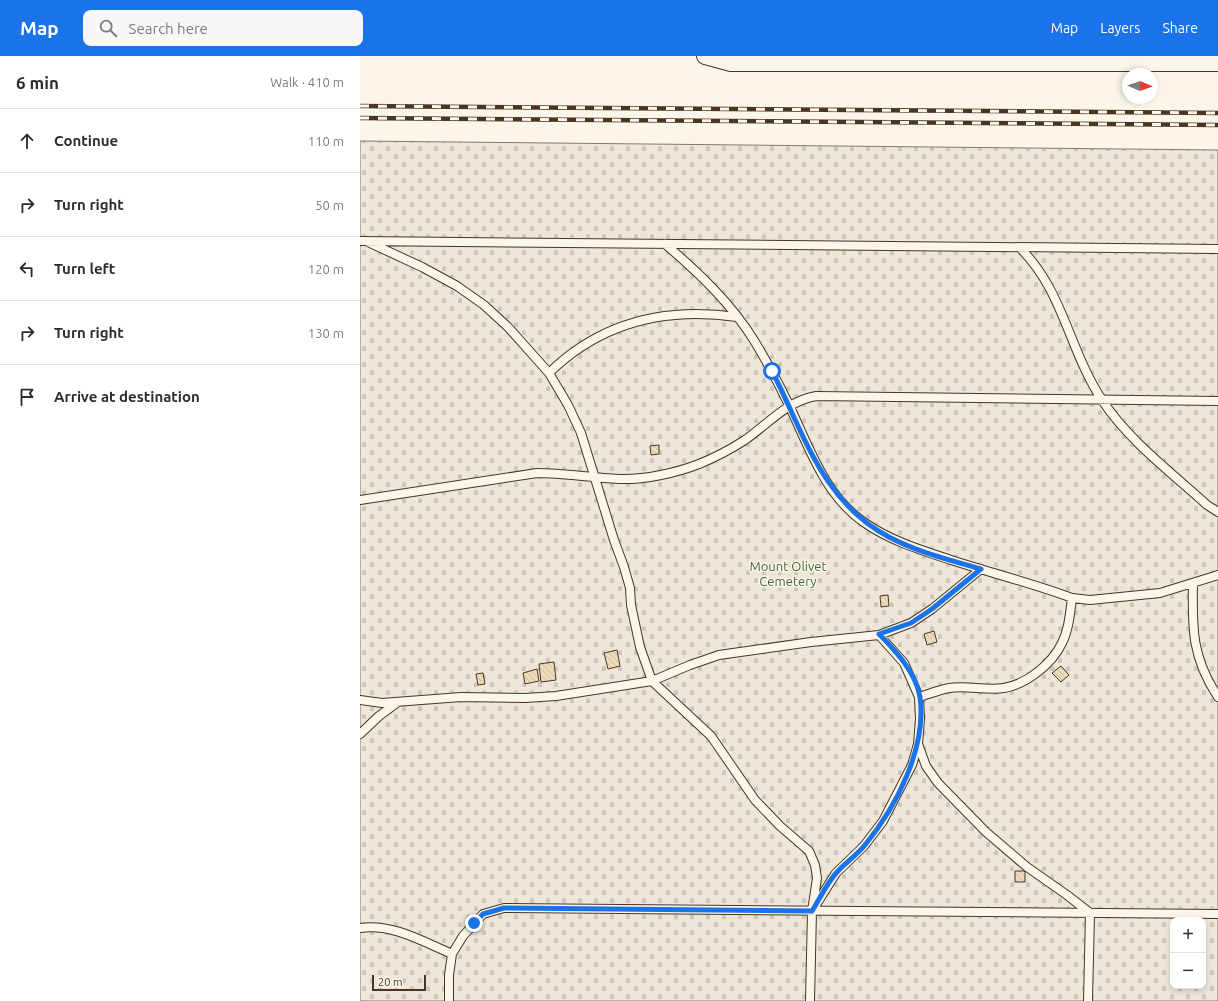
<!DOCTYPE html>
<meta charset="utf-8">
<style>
:root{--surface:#fff;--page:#f7f7f7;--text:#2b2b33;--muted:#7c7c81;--line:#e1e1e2;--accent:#1a73e8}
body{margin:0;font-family:Ubuntu,sans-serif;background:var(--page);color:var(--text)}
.controls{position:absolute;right:12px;bottom:12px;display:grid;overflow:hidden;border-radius:8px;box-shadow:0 2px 6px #0003}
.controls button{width:36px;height:36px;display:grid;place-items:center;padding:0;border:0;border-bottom:1px solid var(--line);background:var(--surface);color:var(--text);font:20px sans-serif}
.compass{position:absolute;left:762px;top:12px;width:36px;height:36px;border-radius:50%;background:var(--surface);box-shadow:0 2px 6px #0003;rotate:92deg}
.scale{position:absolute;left:12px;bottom:10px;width:54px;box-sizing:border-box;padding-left:4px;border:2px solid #4a3520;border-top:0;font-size:11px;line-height:14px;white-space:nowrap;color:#4a3520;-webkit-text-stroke:3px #fbf6e9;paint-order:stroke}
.stop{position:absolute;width:12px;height:12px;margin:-9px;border:3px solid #1a73e8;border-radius:50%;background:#fff}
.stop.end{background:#1a73e8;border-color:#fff;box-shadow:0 1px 4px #0008}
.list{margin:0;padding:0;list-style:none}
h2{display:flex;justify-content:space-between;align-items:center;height:52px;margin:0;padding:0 16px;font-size:17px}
h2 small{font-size:13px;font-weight:400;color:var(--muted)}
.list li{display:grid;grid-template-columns:26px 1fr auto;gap:12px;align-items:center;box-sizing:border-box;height:64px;padding:0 16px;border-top:1px solid var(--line)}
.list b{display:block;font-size:15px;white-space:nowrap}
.list em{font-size:13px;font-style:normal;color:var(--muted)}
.icon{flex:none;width:22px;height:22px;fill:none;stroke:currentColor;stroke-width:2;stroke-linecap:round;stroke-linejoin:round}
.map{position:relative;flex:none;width:858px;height:945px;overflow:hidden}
header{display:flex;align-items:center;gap:24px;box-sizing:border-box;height:56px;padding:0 20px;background:var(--accent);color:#fff}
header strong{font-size:19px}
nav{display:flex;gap:22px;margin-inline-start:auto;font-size:14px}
.search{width:280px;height:36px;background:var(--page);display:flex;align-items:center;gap:10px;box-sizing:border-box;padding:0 14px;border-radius:8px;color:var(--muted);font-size:15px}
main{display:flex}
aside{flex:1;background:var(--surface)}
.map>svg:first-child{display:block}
</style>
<header>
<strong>Map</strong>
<div class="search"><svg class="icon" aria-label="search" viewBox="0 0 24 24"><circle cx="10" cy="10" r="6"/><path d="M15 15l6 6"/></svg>Search here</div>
<nav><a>Map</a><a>Layers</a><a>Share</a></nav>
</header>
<main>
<aside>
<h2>6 min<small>Walk · 410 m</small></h2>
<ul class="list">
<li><svg class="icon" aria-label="ahead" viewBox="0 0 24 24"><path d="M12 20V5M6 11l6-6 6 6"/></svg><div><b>Continue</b></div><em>110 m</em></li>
<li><svg class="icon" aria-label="right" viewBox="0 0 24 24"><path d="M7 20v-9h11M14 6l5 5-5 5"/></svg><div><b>Turn right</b></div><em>50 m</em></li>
<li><svg class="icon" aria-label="left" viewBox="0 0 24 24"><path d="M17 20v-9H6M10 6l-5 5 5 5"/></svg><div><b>Turn left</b></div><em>120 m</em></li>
<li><svg class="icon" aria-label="right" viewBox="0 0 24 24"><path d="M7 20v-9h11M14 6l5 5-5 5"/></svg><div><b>Turn right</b></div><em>130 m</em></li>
<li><svg class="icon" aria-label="arrive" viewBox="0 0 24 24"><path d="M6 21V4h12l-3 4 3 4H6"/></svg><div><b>Arrive at destination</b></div></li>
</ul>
</aside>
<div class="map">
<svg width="858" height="945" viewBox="0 0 858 945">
<defs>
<pattern id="cemetery-stones" width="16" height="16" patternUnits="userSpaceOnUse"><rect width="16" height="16" fill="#ede6d9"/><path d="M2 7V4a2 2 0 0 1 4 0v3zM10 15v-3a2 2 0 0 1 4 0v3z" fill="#cdc6ba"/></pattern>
<pattern id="building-back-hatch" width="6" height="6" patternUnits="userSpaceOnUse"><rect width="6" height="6" fill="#ecdcbc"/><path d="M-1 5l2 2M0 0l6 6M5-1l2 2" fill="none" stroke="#ccbda1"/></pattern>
</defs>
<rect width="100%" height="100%" fill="#fbf6e9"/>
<!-- cemetery -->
<path fill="url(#cemetery-stones)" stroke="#887966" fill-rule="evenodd" d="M 0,85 L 858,94 L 858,945 L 0,945 ZM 813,864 L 843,864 L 843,930 L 813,930 Z"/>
<!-- building -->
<path fill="url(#building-back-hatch)" stroke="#4a3520" d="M 299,389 L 299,398 L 291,399 L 290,390 Z
M 528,539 L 529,550 L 521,551 L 520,540 Z
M 574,575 L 577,586 L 567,589 L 564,578 Z
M 257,594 L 260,610 L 248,613 L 244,597 Z
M 194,606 L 196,624 L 181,626 L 179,608 Z
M 701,610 L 709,619 L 701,626 L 692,617 Z
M 177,613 L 179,625 L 165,628 L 163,617 Z
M 123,617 L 125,628 L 118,629 L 116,618 Z
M 655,815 L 665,815 L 665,826 L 655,826 Z"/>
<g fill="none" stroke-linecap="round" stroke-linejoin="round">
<defs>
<path id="lane" d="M 0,185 L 858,193
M 8,186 L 62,211 L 97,230 L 124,249 L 148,271 L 189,317 L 208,349 L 221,377 L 254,484 L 264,511 L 270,532 L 271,549 L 280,591 L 292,625 L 351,680 L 395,744 L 420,770 L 449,795 L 455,809 L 457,822 L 452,855
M 305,188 C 338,216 372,248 395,286 C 407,306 419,328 429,349 C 449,391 465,440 505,467 C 531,485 561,494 591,504 C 631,517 672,527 712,542 L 730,544 L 800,537 L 858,519
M 660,192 C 703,234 709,294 742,344 C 768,384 812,417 847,449 L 858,456
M 189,317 C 241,266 306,251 377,261
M 0,444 L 177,417 C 205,417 231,422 259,423 C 284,424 316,417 339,408 C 354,402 371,393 385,384 C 408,368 427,345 456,340 L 858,345
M 833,527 C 832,573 832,602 858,641
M 559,641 C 569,638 579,634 589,632 C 607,629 626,635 644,632 C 667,628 692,608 702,587 C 709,573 710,557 712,542
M 0,644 L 22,647 L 101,641 L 165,642 L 196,640 L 292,625 L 330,609 L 359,599 L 451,586 L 519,579 L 551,567 L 572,553 L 621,513
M 0,678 L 19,660 L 38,646
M 558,688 L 566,710 L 578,727 L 626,776 L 667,811 L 707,839 L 730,857 L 728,945
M 0,872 C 32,867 64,886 92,898
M 89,945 L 89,919 L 92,898 L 103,880 L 123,858 L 144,852 L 858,858
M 450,945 L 452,855 L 476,817 L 504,790 L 523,765 L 552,709 L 558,688 L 560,663 L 559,641 L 544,607 L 519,579"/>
<path id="street" d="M 345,0 L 371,7 L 858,7"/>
</defs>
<!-- lane casing -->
<use href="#lane" stroke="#4a3520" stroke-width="10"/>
<!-- street casing -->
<use href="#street" stroke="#4a3520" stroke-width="18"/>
<!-- lane -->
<use href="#lane" stroke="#fbf6e9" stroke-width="8"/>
<!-- street -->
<use href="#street" stroke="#fbf6e9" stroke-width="16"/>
<defs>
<path id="rail" d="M 0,50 L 858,57
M 0,62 L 858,69"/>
</defs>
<!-- rail casing -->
<use href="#rail" stroke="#4a3520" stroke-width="4.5"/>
<!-- rail -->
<use href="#rail" stroke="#fbf6e9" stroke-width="3" stroke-dasharray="9" stroke-linecap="butt"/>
</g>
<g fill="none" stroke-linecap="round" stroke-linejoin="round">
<!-- route -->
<path stroke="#1a73e8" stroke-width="5" d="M 114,867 L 123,858 L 144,852 L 452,855 C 460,842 467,827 477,816 C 486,806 497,799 505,789 C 536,751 567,692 560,641 C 556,617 536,595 519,578 L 551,567 L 572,553 L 621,513 C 590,504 557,496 529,481 C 462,446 444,377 412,315"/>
</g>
<g text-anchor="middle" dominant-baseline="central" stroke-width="3" stroke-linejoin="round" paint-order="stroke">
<!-- park labels -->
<g font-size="13" fill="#436837" stroke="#fbf6e9">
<text x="428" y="510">Mount Olivet<tspan x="428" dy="15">Cemetery</tspan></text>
</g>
</g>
</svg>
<div class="controls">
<button>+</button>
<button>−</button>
</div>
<svg class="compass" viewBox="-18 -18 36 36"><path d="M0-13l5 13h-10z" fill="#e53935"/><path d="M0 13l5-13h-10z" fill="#7c7c81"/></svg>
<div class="scale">20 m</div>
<div class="stop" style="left:412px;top:315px"></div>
<div class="stop end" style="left:114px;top:867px"></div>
</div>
</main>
